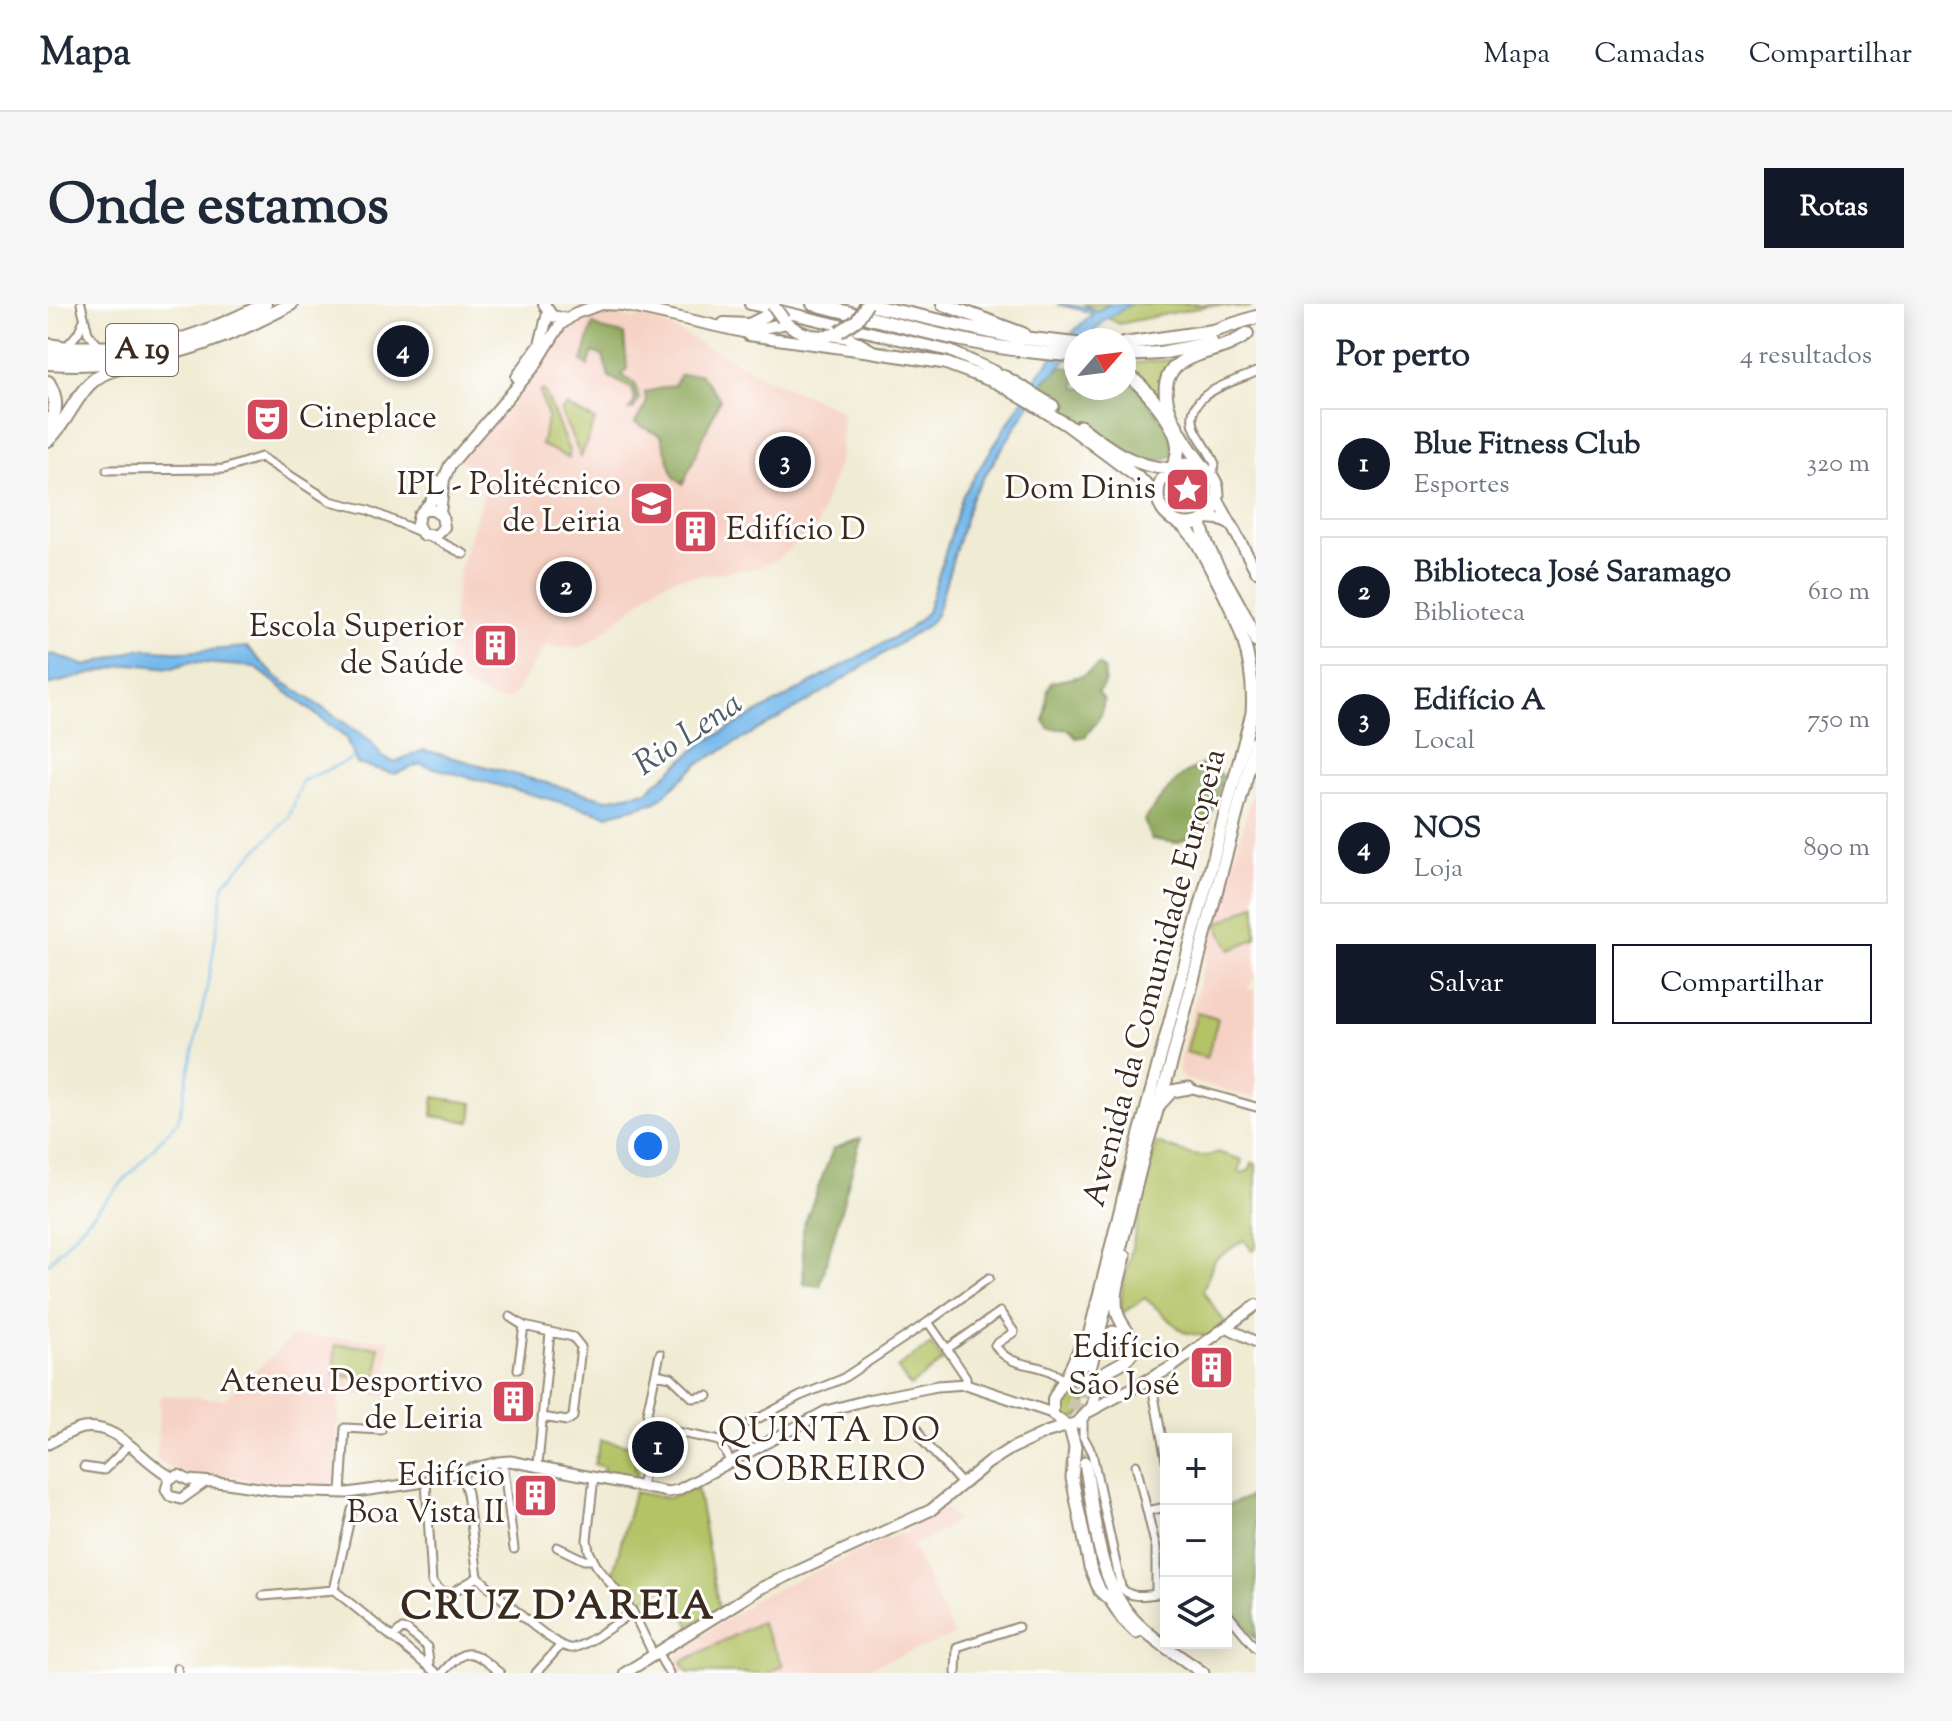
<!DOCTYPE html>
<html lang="pt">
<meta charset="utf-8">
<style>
:root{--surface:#fff;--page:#f6f6f7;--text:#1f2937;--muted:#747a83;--line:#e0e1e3;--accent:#111827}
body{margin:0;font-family:"Sorts Mill Goudy",serif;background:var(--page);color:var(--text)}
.controls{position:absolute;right:24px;bottom:24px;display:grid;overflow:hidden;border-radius:0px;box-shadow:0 4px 20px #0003}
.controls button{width:72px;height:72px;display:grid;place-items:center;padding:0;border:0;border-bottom:2px solid var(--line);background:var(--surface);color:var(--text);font:40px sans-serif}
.compass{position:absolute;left:1016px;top:24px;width:72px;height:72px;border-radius:50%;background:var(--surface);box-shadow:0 4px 20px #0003;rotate:62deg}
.you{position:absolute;left:600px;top:842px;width:28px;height:28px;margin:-20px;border:6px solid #fff;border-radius:50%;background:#1a73e8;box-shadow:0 0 0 12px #1a73e833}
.badge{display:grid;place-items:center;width:52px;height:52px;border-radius:50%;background:var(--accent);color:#fff;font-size:26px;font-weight:700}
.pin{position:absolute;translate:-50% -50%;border:4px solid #fff;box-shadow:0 2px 8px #0006}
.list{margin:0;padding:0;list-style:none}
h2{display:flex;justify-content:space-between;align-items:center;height:104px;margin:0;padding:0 32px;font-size:34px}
h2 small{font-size:26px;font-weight:400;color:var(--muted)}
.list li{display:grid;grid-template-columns:52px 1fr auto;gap:24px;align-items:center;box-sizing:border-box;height:112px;margin:0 16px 16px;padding:0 16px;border:2px solid var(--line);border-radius:0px}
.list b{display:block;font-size:30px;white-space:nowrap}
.list p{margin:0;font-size:26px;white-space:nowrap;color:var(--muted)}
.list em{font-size:26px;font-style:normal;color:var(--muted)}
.actions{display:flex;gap:16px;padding:24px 32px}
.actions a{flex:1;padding:18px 0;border:2px solid var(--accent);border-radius:0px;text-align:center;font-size:28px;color:var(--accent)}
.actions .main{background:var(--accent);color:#fff}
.icon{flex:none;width:44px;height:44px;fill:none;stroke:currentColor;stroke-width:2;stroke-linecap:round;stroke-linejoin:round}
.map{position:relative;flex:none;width:1208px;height:1369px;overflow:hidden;border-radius:0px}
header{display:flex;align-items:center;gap:48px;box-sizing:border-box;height:112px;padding:0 40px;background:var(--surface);border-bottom:2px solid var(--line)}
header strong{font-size:38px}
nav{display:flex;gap:44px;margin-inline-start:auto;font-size:28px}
.intro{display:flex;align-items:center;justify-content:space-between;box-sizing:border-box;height:192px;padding:0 48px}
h1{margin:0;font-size:56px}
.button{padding:20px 36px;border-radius:0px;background:var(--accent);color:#fff;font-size:28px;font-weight:700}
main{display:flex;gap:48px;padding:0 48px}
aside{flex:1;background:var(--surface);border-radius:0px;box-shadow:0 4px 20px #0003}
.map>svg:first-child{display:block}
</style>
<header>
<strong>Mapa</strong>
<nav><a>Mapa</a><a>Camadas</a><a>Compartilhar</a></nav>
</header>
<div class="intro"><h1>Onde estamos</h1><a class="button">Rotas</a></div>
<main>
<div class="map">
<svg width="1208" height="1369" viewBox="0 0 1208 1369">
<rect width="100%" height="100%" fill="#fff"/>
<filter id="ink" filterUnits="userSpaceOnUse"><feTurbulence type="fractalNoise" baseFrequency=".0125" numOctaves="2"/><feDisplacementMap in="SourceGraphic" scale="16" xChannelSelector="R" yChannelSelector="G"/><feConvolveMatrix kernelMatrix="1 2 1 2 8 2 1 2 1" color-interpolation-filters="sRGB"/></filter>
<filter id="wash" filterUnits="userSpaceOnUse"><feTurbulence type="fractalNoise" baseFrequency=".006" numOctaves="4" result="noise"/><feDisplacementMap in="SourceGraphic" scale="32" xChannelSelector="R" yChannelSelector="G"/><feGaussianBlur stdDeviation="1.8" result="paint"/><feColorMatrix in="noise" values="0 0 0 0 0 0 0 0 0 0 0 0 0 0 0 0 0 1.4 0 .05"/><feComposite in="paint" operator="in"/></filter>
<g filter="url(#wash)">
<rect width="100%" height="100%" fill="#f0ebd3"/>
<!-- built -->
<path fill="#f6d2c4" d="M 558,7 L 585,15 L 601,12 L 707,68 L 794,107 L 792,154 L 769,222 L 728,256 L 709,264 L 630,274 L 612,280 L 550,333 L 534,343 L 511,344 L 499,340 L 464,394 L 458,396 L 446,396 L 398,371 L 411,267 L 440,177 L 411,156 L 485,74 L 516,29 L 541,11 Z
M 1208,476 L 1208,671 L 1199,685 L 1208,686 L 1208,794 L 1135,775 L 1130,766 L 1146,698 Z
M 245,1032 L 341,1036 L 339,1091 L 291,1091 L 287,1179 L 279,1182 L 257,1179 L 224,1181 L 183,1172 L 143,1170 L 121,1163 L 108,1155 L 112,1091 L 177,1095 Z
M 897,1204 L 909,1216 L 885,1233 L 864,1241 L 906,1332 L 806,1369 L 627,1369 L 624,1357 L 630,1346 L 702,1300 L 702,1297 L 849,1230 L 859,1229 L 860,1225 Z"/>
<!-- green -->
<path fill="#b4c366" stroke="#787642" stroke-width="2" d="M 1036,0 L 1208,0 L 1199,4 L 1163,1 L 1071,20 Z
M 1128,55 C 1115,68 1109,81 1114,99 L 1076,63 L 1076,60 Z
M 496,86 L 521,147 L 521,154 L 493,141 L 500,113 L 492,88 Z
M 518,102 L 547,116 L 533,153 L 513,108 Z
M 1208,600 L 1208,634 L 1183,646 L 1169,620 Z
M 1149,709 L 1170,715 L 1159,754 L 1138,748 Z
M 386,793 L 425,799 L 423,818 L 384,812 Z
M 1108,839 C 1126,844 1153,859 1169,848 L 1194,856 L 1191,868 L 1194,869 L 1202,866 L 1204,859 L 1208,860 L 1208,943 L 1204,946 L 1196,936 L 1166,956 L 1155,987 L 1178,1020 L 1160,1033 L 1135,1028 L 1097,994 L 1073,1010 L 1074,986 Z
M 883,1040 L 895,1057 L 862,1082 L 849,1064 Z
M 287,1041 L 331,1043 L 330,1074 L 286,1072 Z
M 1030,1076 L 1039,1080 L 1042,1093 L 1031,1113 L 1017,1116 L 1009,1110 C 1007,1094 1015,1082 1030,1076 Z
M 553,1136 L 596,1144 L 595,1149 L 590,1150 L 587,1165 L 590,1167 L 588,1174 L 584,1176 L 555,1170 L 556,1163 L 546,1160 Z
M 649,1184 L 671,1305 L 642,1323 L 621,1282 L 585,1300 L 564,1274 L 586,1188 L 620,1194 Z
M 712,1318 L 735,1361 L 720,1369 L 640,1369 L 634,1358 Z"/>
<!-- forest -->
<path fill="#8fa95b" stroke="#656a3c" stroke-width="2" d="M 545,20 L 553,25 L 576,30 L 579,65 L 573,71 L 587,79 L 591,95 L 585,106 L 581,106 L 587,96 L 584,84 L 561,73 L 555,52 L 545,48 L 540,62 L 534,57 Z
M 1012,63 L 1028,64 L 1028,84 L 1076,84 L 1076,73 L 1090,83 L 1124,131 L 1124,151 C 1096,176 1017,105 992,87 L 996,78 Z
M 652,70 L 672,95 L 635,180 L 626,173 L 613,132 L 587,119 L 598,100 L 597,88 L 627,81 L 632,71 Z
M 1051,361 L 1056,365 C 1058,375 1057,381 1050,388 L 1056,396 L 1053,411 L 1038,432 L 1028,434 L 1020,425 L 1002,425 L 996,417 L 1000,386 L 1004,378 L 1034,372 Z
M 1160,458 L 1164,459 L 1175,473 L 1158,526 L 1129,539 L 1103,535 L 1096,516 C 1113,493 1130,468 1160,458 Z
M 813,834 L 772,982 L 756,980 L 754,926 L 785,845 Z
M 1208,1190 L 1208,1335 L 1178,1299 L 1178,1202 Z"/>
<!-- water -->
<path fill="#76b9ec" stroke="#587285" stroke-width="2" d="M 1009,0 L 1037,3 L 1049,7 L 1062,0 L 1083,0 L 1057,16 L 1038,36 L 1028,36 L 1028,47 L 996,78 L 924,192 L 888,311 L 880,321 L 766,394 L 650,460 L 608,498 L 559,511 L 372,460 L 347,470 L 309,460 L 298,434 L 207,363 L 142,358 L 124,364 L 82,360 L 0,381 L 0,352 L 5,350 L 38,362 L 91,345 L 138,348 L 199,343 L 227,372 L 322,436 L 334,453 L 346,458 L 376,446 L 558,495 L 599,487 L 653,440 L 861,325 L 879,308 L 915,191 L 990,71 L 1025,28 L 1045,9 Z"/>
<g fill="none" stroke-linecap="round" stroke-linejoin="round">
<!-- stream -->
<path stroke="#76b9ec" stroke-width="2" d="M 0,960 L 130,817 L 162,669 L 176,579 L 241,514 L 254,477 L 306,454"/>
</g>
</g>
<g filter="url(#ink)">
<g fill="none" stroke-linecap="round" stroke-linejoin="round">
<!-- primary-tunnel -->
<path stroke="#ccc4af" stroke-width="11" stroke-dasharray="11 5.5" stroke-linecap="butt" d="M 1024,1106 L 1033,1064
M 1037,1159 L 1030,1119 L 1043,1061"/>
<defs>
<path id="minor" d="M 33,0 L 40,29 L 51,42
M 18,43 L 30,29 L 35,18
M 59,166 L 176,165 L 213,153 L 282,197 L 320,206 L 372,228
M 1164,171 L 1167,160 C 1162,148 1154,138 1148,127 C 1131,90 1184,79 1208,68
M 382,233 L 416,250
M 1141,784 L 1208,803
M 462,1013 L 476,1022 L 502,1028 L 490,1161
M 899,1045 L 880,1018 L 941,974
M 470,1065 L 476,1022
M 608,1070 L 623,1073 L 645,1094 L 660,1092
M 1103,1076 L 1118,1156
M 918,1080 L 918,1073 L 899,1045 L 952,1008 L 966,1028 L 947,1041 C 963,1068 997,1055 1015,1077
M 494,1113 L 519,1117 L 525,1113 L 533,1043 L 525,1033 L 502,1028
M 1035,1115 L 1035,1132 L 1044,1149 L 1073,1283 C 1083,1297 1102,1290 1118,1289
M 702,1119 L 752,1092 L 794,1075 L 880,1018
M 605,1123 L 672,1137 L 683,1159
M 868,1123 L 876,1138 L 915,1181
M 455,1157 L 466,1245
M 1088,1161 L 1108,1244 L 1108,1289
M 36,1163 L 56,1166 L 81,1141
M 413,1168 L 419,1189 L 430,1273 C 445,1286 509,1348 525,1344 C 542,1340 569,1318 585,1308
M 546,1173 L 539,1236 L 541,1247 L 548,1261 L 585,1308 L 605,1350
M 378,1177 L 384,1278 L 393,1287 L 403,1289 L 430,1273
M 593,1183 L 605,1123 L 599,1109 L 612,1050
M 293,1189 L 297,1124 L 333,1126
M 304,1206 L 286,1286 L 388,1369
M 1099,1207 L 1118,1203
M 509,1243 L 536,1256 L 545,1256
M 215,1292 L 286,1286
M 1178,1308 L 1208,1344
M 344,1334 L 354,1325 L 359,1326 L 379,1343 L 381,1358 L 379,1361
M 609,1348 L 621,1369
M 129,1364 L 130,1369
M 394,1369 C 419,1340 425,1347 452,1369
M 488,1369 L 512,1342
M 908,1369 L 909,1343 L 970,1323"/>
<path id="tertiary" d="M 1180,1024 L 1208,1038
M 0,1140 C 11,1135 23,1126 35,1124 C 72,1118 95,1160 124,1173
M 157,1178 L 133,1195 L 122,1192 L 118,1186 L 121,1175 L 131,1171 L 140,1176 L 179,1179 L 230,1187 L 300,1189 L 370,1179 L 450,1158 L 462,1157 L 620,1188 L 630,1186 L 778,1107 L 819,1096 L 889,1082 L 918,1080 L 1004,1109"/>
<path id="secondary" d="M 496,0 L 504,12 L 518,15
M 702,0 L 902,47 L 948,68
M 676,19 L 701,20 L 719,11
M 700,31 L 823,48
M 469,73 L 492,41 L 500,9
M 1170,196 L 1208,267
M 378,206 L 385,206 L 394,212 L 396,223 L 389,231 L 375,231 L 369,220 L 371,211 L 383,198 L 389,177
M 392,209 L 396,175 L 402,161 L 486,63 L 512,21 L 528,9 L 554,0 L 575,1 L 695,28 L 739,19
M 1159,214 L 1170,215 L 1184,221
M 1042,1107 L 1124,1063 L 1208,1001
M 577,1369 L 711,1285 L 883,1206 L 940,1159 L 962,1145 L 999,1128 L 1029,1119 L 1044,1103 L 1047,1092 L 1044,1079 L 1032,1071 L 1015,1077 L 1005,1095 L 1005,1111 L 1018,1121"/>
<path id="primary" d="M 735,15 C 750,31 770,36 791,29
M 785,31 L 799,33 L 826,48 L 897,59 L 950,79 L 1018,120 L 1097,179 L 1110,194
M 7,43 L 59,43 L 121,34
M 939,67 L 957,73 L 1005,102
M 1032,122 C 1061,144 1084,163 1123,165
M1110 190a30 30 0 1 1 60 0a30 30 0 1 1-60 0Z
M 1153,218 C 1158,254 1196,299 1208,338
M 1112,800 L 1124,787 L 1141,784
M 1050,1046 L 1058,1032 L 1065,1028 L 1073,1030 L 1079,1042
M 1043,1061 L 1095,854 L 1123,760 L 1208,437
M 1033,1064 L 1082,867 L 1204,409 C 1208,355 1189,312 1163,265 C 1154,248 1147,230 1131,219
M 1018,1075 L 1033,1041
M 1046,1082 C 1058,1059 1074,1066 1085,1047 C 1086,1031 1075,1025 1070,1011 C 1064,993 1073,970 1077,952
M 1021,1121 L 1027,1143 L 1024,1174 L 1042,1263 L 1052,1287 L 1062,1296
M 1037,1159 C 1047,1211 1048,1276 1086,1316 C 1106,1337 1132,1352 1155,1369
M 1061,1294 L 1075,1315 L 1088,1328"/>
<path id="motorway" d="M 765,0 C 851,20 939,48 1028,51
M 817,0 L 965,33 L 1028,40
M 895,0 L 975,30
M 1076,40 L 1165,27 L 1208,13
M 0,41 L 13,43
M 0,51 C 82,56 145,37 217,0
M 1076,51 L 1112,49 L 1164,39
M 0,59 C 94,65 161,44 243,0
M 1076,68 C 1094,80 1131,121 1130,145 C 1130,151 1127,158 1125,163
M 0,78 C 10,94 9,109 0,124
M 0,136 C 27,111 30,72 72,64
M 1157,165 C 1135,137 1090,76 1141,54 C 1161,45 1181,44 1199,30"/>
</defs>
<!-- minor casing -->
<use href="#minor" stroke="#968a78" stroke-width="11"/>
<!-- tertiary casing -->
<use href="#tertiary" stroke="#968a78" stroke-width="13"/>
<!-- secondary casing -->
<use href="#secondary" stroke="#968a78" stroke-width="14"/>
<!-- primary casing -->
<use href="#primary" stroke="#968a78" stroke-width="15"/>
<!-- motorway casing -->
<use href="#motorway" stroke="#968a78" stroke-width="16"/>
<!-- minor -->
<use href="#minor" stroke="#fff" stroke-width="7"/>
<!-- tertiary -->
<use href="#tertiary" stroke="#fff" stroke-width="9"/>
<!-- secondary -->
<use href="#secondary" stroke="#fff" stroke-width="10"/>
<!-- primary -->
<use href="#primary" stroke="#fff" stroke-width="11"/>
<!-- motorway -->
<use href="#motorway" stroke="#fff" stroke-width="12"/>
<defs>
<path id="primary-bridge" d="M 725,1 L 735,15
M 791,28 L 809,16 L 819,0"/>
</defs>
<!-- primary-bridge casing -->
<use href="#primary-bridge" stroke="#968a78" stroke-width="15" stroke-linecap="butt"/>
<!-- primary-bridge -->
<use href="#primary-bridge" stroke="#fff" stroke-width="11"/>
</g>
</g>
<!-- icons -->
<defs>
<symbol id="theatre-square" viewBox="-11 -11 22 22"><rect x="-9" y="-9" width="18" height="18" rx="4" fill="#d1495b" stroke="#fff"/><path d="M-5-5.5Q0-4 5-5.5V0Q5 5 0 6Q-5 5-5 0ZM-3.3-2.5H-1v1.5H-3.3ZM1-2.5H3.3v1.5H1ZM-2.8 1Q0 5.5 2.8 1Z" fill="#fff"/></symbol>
<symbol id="sight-square" viewBox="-11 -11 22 22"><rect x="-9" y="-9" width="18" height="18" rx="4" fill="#d1495b" stroke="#fff"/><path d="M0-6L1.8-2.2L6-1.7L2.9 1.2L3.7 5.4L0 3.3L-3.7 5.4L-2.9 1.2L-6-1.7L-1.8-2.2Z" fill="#fff"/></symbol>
<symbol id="university-square" viewBox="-11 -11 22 22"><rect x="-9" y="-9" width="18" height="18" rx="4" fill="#d1495b" stroke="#fff"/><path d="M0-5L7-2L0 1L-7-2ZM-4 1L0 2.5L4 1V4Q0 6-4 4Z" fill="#fff"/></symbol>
<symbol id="building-square" viewBox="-11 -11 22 22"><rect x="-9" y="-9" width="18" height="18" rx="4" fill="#d1495b" stroke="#fff"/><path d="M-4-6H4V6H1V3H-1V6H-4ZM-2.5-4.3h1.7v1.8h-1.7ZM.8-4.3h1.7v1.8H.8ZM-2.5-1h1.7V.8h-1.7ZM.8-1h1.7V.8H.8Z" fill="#fff"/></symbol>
</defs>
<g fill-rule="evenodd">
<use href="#theatre-square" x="194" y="90" width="51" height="51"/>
<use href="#sight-square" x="1114" y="160" width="51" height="51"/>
<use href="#university-square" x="578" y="174" width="51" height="51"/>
<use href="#building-square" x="622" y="202" width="51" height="51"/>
<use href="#building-square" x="422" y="316" width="51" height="51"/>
<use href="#building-square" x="1138" y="1038" width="51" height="51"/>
<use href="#building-square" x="440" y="1072" width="51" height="51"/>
<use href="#building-square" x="462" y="1166" width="51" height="51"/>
</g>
<g text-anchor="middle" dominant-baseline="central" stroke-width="6" stroke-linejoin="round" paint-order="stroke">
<!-- shield labels -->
<rect fill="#fff" stroke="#766a62" stroke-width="2" x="58" y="20" width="72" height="52" rx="6"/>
<g font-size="30" font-weight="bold" fill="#3b2a1e">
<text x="94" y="46">A 19</text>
</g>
<!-- poi labels -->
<g font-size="32" fill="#3b2a1e" stroke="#fff" text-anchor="end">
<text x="251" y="115" text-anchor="start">Cineplace</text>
<text x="573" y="182">IPL - Politécnico<tspan x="573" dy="37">de Leiria</tspan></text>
<text x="1108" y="186">Dom Dinis</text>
<text x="678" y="227" text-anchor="start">Edifício D</text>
<text x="416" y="324">Escola Superior<tspan x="416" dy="37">de Saúde</tspan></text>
<text x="1132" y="1045">Edifício<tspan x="1132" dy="37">São José</tspan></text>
<text x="435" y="1079">Ateneu Desportivo<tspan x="435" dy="37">de Leiria</tspan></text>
<text x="457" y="1173">Edifício<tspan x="457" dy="37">Boa Vista II</tspan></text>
</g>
<!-- street labels -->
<g font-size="32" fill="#3b2a1e" stroke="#fff">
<text transform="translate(1108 674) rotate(-75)">Avenida da Comunidade Europeia</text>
</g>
<!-- water labels -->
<g font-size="34" font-style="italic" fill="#505c66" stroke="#fff">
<text transform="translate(641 431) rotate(-34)">Rio Lena</text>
</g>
<!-- neighbourhood labels -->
<g font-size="34" letter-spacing="2" fill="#3b2a1e" stroke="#fff">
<text x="782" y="1128">QUINTA DO<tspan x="782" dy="39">SOBREIRO</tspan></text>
</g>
<!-- district labels -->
<g font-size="40" font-weight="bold" letter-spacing="2" fill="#3b2a1e" stroke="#fff">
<text x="510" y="1304">CRUZ D'AREIA</text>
</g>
</g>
</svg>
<div class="controls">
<button>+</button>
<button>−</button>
<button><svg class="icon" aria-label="layers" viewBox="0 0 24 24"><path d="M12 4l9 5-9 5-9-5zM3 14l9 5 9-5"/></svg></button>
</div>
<svg class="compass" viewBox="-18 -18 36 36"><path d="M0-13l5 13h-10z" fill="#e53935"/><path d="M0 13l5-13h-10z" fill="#747a83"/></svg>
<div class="you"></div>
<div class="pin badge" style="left:610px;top:1143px">1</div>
<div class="pin badge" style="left:518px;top:283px">2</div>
<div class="pin badge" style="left:737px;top:158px">3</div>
<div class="pin badge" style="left:355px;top:47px">4</div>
</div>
<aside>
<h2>Por perto<small>4 resultados</small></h2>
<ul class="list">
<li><span class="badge">1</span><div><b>Blue Fitness Club</b><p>Esportes</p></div><em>320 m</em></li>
<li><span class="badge">2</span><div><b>Biblioteca José Saramago</b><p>Biblioteca</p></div><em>610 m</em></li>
<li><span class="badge">3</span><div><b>Edifício A</b><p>Local</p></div><em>750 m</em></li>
<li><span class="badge">4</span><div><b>NOS</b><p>Loja</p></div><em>890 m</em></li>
</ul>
<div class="actions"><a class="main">Salvar</a><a>Compartilhar</a></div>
</aside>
</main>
